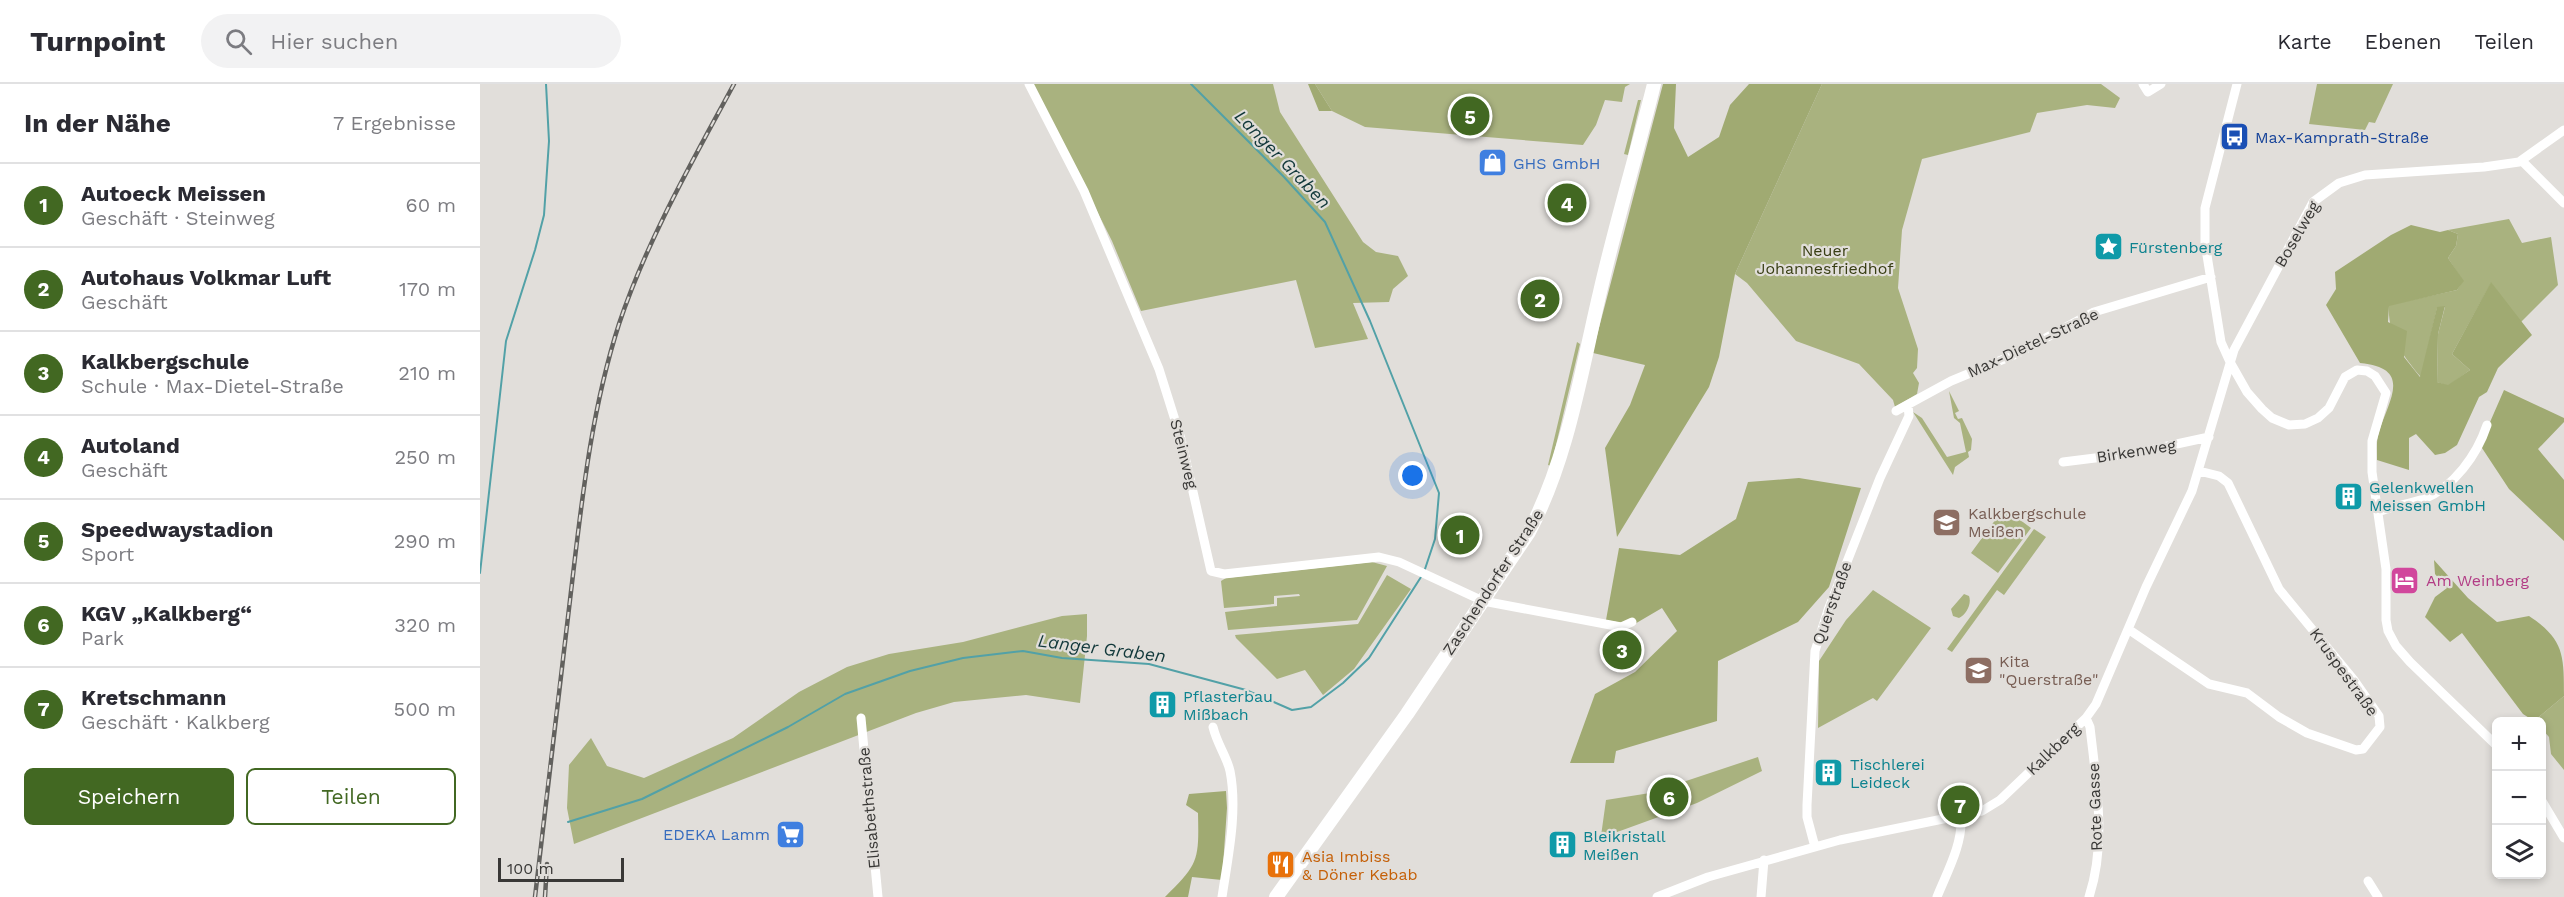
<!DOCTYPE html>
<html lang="de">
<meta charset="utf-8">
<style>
:root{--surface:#fff;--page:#f2f2f3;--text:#2b2b33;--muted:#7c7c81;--line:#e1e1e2;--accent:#426822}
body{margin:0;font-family:"Work Sans",sans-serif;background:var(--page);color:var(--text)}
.controls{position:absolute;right:18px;bottom:18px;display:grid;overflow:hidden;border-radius:9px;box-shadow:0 3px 9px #0003}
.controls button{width:54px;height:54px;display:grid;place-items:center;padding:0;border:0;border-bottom:2px solid var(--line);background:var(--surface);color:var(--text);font:30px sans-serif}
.scale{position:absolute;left:18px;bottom:15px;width:126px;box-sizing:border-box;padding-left:6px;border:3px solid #393836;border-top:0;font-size:16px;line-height:21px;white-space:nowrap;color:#393836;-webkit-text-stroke:4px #e1deda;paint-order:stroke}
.you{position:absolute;left:933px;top:392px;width:21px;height:21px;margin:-15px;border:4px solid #fff;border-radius:50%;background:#1a73e8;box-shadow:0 0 0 9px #1a73e833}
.badge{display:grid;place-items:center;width:39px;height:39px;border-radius:50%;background:var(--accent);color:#fff;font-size:20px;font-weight:700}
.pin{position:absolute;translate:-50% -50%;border:3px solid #fff;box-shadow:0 2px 6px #0006}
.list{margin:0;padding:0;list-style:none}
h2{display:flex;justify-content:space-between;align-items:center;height:78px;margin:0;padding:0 24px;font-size:26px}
h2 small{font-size:20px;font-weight:400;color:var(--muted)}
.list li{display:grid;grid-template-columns:39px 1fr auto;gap:18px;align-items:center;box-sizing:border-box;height:84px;padding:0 24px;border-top:2px solid var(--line)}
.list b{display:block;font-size:22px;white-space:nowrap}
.list p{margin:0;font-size:20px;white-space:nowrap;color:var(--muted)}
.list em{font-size:20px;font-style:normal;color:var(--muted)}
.actions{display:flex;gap:12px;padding:18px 24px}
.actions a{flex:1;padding:14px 0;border:2px solid var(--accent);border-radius:9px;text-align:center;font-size:21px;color:var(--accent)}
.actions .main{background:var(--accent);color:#fff}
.icon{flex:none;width:33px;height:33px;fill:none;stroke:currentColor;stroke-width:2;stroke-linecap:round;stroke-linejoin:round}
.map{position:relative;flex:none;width:2084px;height:813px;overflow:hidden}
header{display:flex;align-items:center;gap:36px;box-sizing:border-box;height:84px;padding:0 30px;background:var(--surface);border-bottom:2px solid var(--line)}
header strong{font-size:28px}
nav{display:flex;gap:33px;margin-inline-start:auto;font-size:21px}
.search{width:420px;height:54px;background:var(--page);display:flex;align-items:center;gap:15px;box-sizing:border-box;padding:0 21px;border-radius:33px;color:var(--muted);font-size:22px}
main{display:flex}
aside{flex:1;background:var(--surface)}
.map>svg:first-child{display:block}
</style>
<header>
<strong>Turnpoint</strong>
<div class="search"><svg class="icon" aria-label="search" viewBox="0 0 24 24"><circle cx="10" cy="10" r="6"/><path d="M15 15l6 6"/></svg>Hier suchen</div>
<nav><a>Karte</a><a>Ebenen</a><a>Teilen</a></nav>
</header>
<main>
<aside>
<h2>In der Nähe<small>7 Ergebnisse</small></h2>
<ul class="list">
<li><span class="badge">1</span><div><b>Autoeck Meissen</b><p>Geschäft · Steinweg</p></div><em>60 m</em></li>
<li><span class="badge">2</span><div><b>Autohaus Volkmar Luft</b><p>Geschäft</p></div><em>170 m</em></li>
<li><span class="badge">3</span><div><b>Kalkbergschule</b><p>Schule · Max-Dietel-Straße</p></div><em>210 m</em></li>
<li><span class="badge">4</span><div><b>Autoland</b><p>Geschäft</p></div><em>250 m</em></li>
<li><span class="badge">5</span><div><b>Speedwaystadion</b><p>Sport</p></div><em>290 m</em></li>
<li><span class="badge">6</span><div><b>KGV „Kalkberg“</b><p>Park</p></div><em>320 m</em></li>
<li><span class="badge">7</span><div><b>Kretschmann</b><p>Geschäft · Kalkberg</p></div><em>500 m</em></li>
</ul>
<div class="actions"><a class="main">Speichern</a><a>Teilen</a></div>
</aside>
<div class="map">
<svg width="2084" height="813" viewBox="0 0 2084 813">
<rect width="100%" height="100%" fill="#e1deda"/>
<!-- green -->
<path fill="#a9b27f" d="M 553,0 L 793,0 L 800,28 L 883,158 L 896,168 L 918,172 L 928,192 L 913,205 L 909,218 L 873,219 L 888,255 L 835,264 L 816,196 L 661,227 L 632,157 Z
M 835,0 L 1150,0 L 1145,3 L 1142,18 L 1125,16 L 1116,41 L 1103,61 L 885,43 L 852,27 Z
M 1342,0 L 1621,0 L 1640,14 L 1635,24 L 1607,21 L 1557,29 L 1550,48 L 1442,75 L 1422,146 L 1418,204 L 1438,265 L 1437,284 L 1433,289 L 1439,299 L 1437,310 L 1415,323 L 1413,316 L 1379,280 L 1316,257 L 1267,199 L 1255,190 Z
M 1837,0 L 1913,0 L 1895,39 L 1889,38 L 1885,46 L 1829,40 Z
M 1158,16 L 1161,16 L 1148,71 L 1144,70 Z
M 2029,135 L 2042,159 L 2071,153 L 2078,201 L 2040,239 L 2011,199 L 1972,270 L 1990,286 L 1968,302 L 1957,298 L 1958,250 L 1965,223 L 1957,224 L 1941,293 C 1923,272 1907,250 1909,221 L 1977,206 L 1983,197 L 1968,174 L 1976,162 L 1978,150 L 1968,146 Z
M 1097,258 L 1100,260 L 1071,382 L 1068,381 Z
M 1469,307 L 1479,327 L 1475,329 L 1478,335 L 1482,334 L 1492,355 L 1491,366 L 1488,368 L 1489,373 L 1475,383 L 1473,391 L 1433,328 L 1442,334 L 1467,373 L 1486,368 L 1480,339 L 1474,334 Z
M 1524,424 L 1551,444 L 1518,489 L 1491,469 Z
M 1554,445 L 1566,453 L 1524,511 L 1517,506 L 1472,568 L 1467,565 Z
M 892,478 L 907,482 L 877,536 L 748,546 L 745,528 L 797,522 L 797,514 L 820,512 L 819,510 L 794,512 L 794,520 L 744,524 L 741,497 L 746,494 Z
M 907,491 L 931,505 L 874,585 L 843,611 L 825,586 L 797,595 L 756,554 L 755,551 L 878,540 Z
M 1393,506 L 1451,544 L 1397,617 L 1393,614 L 1338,644 L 1339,577 L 1366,536 Z
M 1484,510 L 1489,512 C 1492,520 1486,531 1479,534 L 1473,532 L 1471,525 Z
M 607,530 L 607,552 L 600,619 L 546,611 L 474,618 L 436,629 L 94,760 L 87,724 L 89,681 L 111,654 L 127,682 L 164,694 L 253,654 L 319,608 L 367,583 L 409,570 L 483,558 L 582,532 Z
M 2084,612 L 2084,686 L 2071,670 L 2069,653 L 2062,645 L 2062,638 L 2054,637 Z
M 1278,673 L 1282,687 L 1217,719 L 1129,751 L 1121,752 L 1126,716 L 1170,709 Z"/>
<!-- forest -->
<path fill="#a0aa72" d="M 828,0 L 835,0 L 852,27 L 839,27 Z
M 1183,0 L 1196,0 L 1194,44 L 1208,73 L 1239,53 L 1250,21 L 1269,0 L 1342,0 L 1255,190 L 1239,273 L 1229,303 L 1137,453 L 1125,364 L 1150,321 L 1165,281 L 1113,269 L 1114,263 Z
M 1931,141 L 1960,148 L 1968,146 L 1978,150 L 1976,162 L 1968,174 L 1984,197 L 1977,206 L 1909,222 L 1908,238 L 1927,247 L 1924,273 L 1940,293 L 1957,223 L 1965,222 L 1958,250 L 1957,298 L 1968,301 L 1990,286 L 1972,270 L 2011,198 L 2052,251 L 2018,284 L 2007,308 L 1999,313 L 1977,361 L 1965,369 L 1955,371 L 1936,350 L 1929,354 L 1929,386 L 1897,376 C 1897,366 1896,357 1899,348 C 1908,317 1934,284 1880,279 L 1846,221 L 1856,205 L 1855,188 L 1911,151 Z
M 2024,306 L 2084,334 L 2084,338 L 2058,365 L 2084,396 L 2084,457 L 2029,405 L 2000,361 Z
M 1319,394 L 1381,404 L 1349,503 L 1318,538 L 1238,577 L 1237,637 L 1136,667 L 1134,679 L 1090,679 L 1115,610 L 1155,588 L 1197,547 L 1182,524 L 1153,541 L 1126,536 L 1139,464 L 1200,471 L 1256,435 L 1268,398 Z
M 1954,476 L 1988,514 L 2017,538 L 2049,532 C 2084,555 2084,571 2084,612 L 2054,637 L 2043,630 L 1982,549 L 1970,558 L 1945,533 L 1955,513 L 1967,504 L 1955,490 Z
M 746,707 L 747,724 L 742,796 L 712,793 L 708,813 L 685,813 C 719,780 719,776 718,729 L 706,721 L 709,710 Z"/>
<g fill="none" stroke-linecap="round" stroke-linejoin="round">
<!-- stream -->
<path stroke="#52a1a7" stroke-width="2" d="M 711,0 L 804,93 L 845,138 L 890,237 L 959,409 L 955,455 L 944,488
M 0,489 L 26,257 L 55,166 L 64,131 L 69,57 L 66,0
M 88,738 L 162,715 L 308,643 L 365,610 L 430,587 L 483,574 L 543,567 L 582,574 L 669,580 L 766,606 L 812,626 L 831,623 L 863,599 L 889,574 L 941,493"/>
<!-- street -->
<path stroke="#fff" stroke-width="9" d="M 549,0 L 604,107 L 679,285 L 701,355 L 731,487 L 744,490 L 899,473 L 919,478 L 1003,517 L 1141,543 L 1152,538
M 1663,0 L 1668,8 L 1681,0
M 1757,0 L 1725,124 L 1725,159 L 1741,258 L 1750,278 L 1767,308 L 1782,325 L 1792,334 L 1809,341 L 1825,340 L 1838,334 L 1849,324 L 1865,293 L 1877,286 L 1887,287 L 1895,292 L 1906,309 L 1892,357 L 1892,388 L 1906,485 L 1906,536 L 1908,547 L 1916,562 L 1930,578 L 2016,661
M 2042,77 L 2084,119
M 1416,327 L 1471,297 L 1536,270 L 1614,228 L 1731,193
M 1583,378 L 1655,369 L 1729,353
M 1898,428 C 1913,422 1929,420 1944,415 C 1974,403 1997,371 2007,341
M 1648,545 L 1729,600 L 1767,609 L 1799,633 L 1827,649 L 1876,666 L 1883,665 L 1900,643 L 1899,632 L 1874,596 L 1799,505 L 1748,399 L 1739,392 L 1719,387
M 381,634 L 398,813
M 1606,634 L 1610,643 C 1616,698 1627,759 1609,813
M 733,643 C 737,660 747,673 750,687 C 758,727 748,773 742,813
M 2062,717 L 2084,754
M 1335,763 L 1327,733 L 1327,721 L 1335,567 L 1348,526 L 1400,394 L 1429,332 L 1428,321
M 1888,797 L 1898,813
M 1177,813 L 1228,793 L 1360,756 L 1502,727 L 1520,716 L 1606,634 L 1616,620 L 1666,503 L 1712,407 L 1754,266 L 1833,118 L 1859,99 L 1885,91 L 2004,83 L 2039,78 L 2084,46
M 1281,813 L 1284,776
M 1457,813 C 1467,788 1483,760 1481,732"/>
<!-- secondary -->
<path stroke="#fff" stroke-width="14" d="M 796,813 L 927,630 L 1049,448 C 1088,374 1101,288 1120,208 C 1136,138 1157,69 1174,0"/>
<defs>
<path id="rail" d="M 55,813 C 66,714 78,615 90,516 C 101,424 110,330 139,240 C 167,156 212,78 254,0
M 65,813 L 67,780"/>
</defs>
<!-- rail casing -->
<use href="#rail" stroke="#62615e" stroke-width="4.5"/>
<!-- rail -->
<use href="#rail" stroke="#e1deda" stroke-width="2" stroke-dasharray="7" stroke-linecap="butt"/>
</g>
<!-- icons -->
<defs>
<symbol id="bus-square" viewBox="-11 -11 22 22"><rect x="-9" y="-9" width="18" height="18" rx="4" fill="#1a4fb4" stroke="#e1deda"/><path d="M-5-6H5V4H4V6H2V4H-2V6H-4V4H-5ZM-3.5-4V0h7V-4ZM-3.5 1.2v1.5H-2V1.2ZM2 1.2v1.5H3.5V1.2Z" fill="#fff"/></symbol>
<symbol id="shop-square" viewBox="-11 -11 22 22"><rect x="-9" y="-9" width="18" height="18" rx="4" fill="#3f7fe0" stroke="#e1deda"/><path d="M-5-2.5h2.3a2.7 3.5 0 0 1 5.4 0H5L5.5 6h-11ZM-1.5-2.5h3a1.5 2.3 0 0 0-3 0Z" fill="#fff"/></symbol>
<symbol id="sight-square" viewBox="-11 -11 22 22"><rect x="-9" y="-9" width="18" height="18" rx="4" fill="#0f9aa8" stroke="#e1deda"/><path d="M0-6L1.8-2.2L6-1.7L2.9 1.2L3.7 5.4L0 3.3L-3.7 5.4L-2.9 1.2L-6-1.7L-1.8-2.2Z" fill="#fff"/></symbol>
<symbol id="building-square" viewBox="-11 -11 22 22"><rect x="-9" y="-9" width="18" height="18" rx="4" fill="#0f9aa8" stroke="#e1deda"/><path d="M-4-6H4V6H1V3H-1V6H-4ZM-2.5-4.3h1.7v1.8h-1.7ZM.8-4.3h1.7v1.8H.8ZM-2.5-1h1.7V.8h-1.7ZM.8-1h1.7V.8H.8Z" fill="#fff"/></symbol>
<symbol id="school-square" viewBox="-11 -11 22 22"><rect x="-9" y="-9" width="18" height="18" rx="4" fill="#8d6e63" stroke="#e1deda"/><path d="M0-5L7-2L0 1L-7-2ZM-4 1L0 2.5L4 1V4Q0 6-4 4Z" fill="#fff"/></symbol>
<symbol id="hotel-square" viewBox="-11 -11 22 22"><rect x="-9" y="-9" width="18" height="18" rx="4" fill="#d1479c" stroke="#e1deda"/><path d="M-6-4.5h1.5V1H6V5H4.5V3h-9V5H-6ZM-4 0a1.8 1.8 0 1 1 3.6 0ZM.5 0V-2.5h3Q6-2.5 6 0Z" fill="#fff"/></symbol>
<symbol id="supermarket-square" viewBox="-11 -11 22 22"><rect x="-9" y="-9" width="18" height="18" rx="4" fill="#3f7fe0" stroke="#e1deda"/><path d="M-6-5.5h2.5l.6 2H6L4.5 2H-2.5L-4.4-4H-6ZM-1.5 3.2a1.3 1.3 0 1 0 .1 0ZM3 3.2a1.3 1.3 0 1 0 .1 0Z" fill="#fff"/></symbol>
<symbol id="restaurant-square" viewBox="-11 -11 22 22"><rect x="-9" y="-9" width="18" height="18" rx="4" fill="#e8710a" stroke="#e1deda"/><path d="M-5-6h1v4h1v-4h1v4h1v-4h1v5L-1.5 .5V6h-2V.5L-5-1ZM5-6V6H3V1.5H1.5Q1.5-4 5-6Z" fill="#fff"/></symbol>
</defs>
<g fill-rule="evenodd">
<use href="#bus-square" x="1738" y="36" width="33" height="33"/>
<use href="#shop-square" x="996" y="62" width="33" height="33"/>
<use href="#sight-square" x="1612" y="146" width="33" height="33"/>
<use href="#building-square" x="1852" y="396" width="33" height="33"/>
<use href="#school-square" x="1450" y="422" width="33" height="33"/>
<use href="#hotel-square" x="1908" y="480" width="33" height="33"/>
<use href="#school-square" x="1482" y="570" width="33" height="33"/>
<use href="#building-square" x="666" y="604" width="33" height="33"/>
<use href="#building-square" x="1332" y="672" width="33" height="33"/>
<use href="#supermarket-square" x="294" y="734" width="33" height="33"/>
<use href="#building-square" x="1066" y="744" width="33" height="33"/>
<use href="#restaurant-square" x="784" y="764" width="33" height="33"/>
</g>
<g text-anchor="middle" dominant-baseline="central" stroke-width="4.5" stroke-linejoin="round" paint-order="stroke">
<!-- transit labels -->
<g font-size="16" fill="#164399" stroke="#e1deda" text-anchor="start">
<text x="1775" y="53">Max-Kamprath-Straße</text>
</g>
<!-- shop labels -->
<g font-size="16" fill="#366cbe" stroke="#e1deda" text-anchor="start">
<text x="1033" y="79">GHS GmbH</text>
<text x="290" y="750" text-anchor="end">EDEKA Lamm</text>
</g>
<!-- street labels -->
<g font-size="16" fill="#393836" stroke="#e1deda">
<text transform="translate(1817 150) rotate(-60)">Boselweg</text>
<text transform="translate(1553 259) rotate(-25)">Max-Dietel-Straße</text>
<text transform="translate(1656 367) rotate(-9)">Birkenweg</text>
<text transform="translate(704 370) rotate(76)">Steinweg</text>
<text transform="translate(1013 498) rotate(-57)">Zaschendorfer Straße</text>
<text transform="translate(1352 519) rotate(-70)">Querstraße</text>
<text transform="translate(1864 588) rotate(54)">Kruspestraße</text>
<text transform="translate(1573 665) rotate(-44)">Kalkberg</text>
<text transform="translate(1615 723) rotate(-92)">Rote Gasse</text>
<text transform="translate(389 724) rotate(-95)">Elisabethstraße</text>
</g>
<!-- culture labels -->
<g font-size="16" fill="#0d838f" stroke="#e1deda" text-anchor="start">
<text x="1649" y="163">Fürstenberg</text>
<text x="1889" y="403">Gelenkwellen<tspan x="1889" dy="18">Meissen GmbH</tspan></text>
<text x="703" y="612">Pflasterbau<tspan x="703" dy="18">Mißbach</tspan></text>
<text x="1370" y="680">Tischlerei<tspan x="1370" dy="18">Leideck</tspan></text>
<text x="1103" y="752">Bleikristall<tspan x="1103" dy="18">Meißen</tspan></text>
</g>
<!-- park labels -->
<g font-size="16" fill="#383e13" stroke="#e1deda">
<text x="1345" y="166">Neuer<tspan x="1345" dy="18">Johannesfriedhof</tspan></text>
</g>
<!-- education labels -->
<g font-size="16" fill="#785e54" stroke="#e1deda" text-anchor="start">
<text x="1488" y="429">Kalkbergschule<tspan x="1488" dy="18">Meißen</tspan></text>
<text x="1519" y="577">Kita<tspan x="1519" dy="18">"Querstraße"</tspan></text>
</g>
<!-- hotel labels -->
<g font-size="16" fill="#b23c85" stroke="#e1deda" text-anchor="start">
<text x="1946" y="496">Am Weinberg</text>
</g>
<!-- food labels -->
<g font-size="16" fill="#c56008" stroke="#e1deda" text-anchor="start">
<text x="822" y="772">Asia Imbiss<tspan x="822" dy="18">&amp; Döner Kebab</tspan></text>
</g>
<!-- water labels -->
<g font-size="18" font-style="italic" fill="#11383a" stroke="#e1deda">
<text transform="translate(803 75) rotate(46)">Langer Graben</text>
<text transform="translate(622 564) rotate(7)">Langer Graben</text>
</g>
</g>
</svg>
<div class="controls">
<button>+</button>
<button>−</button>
<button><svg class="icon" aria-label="layers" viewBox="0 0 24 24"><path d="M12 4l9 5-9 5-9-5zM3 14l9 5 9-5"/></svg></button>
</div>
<div class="scale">100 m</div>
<div class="you"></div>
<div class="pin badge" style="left:980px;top:451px">1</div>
<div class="pin badge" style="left:1060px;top:215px">2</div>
<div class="pin badge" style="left:1142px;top:566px">3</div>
<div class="pin badge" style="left:1087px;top:119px">4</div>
<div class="pin badge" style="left:990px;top:32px">5</div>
<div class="pin badge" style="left:1189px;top:713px">6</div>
<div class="pin badge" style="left:1480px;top:721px">7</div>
</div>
</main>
